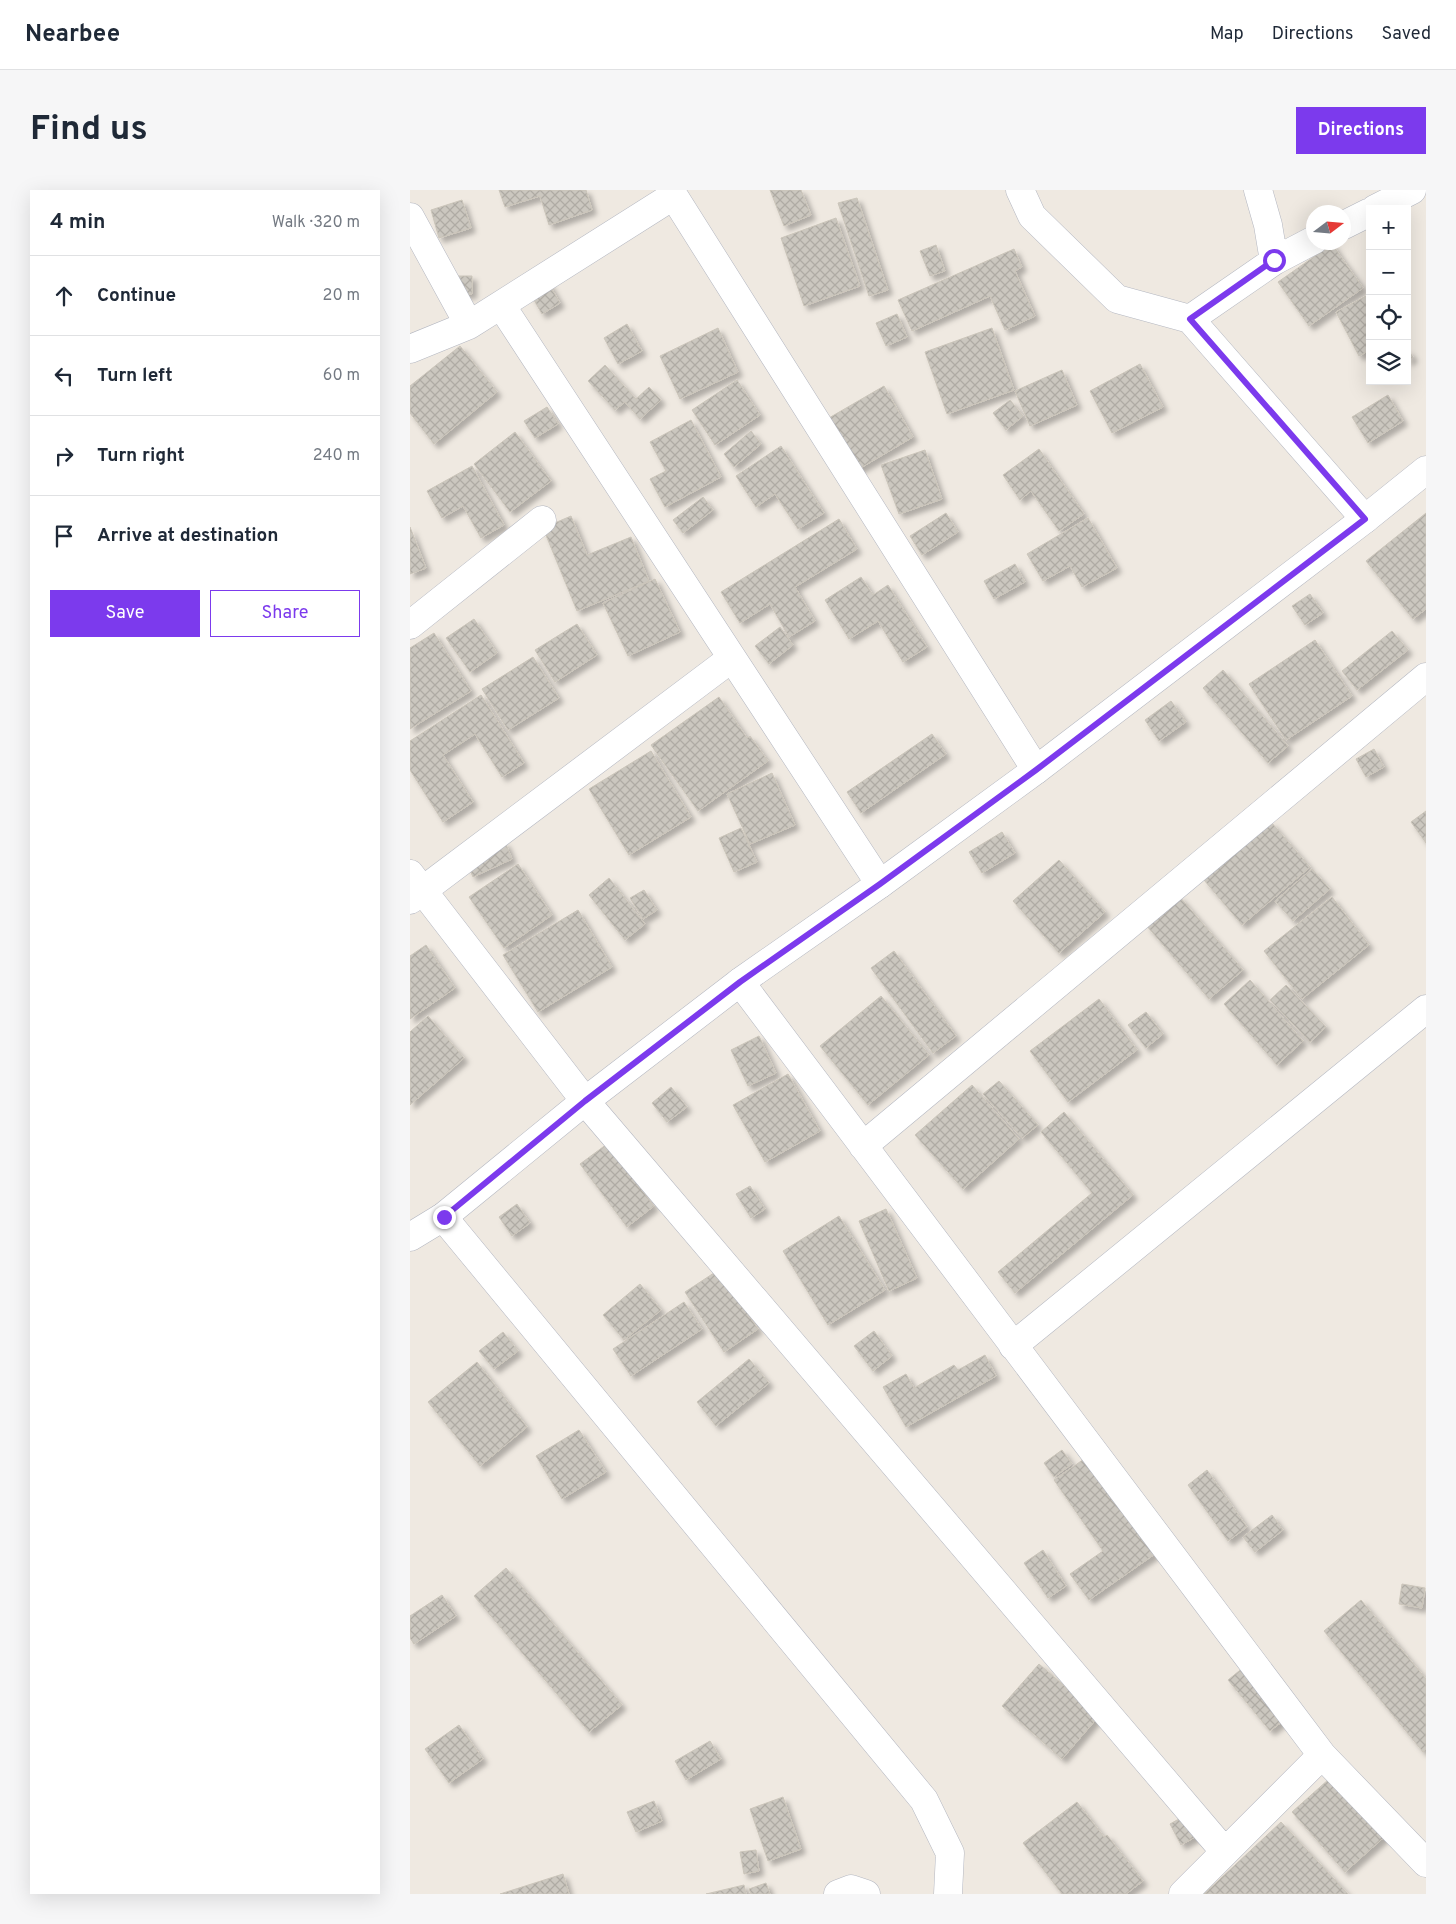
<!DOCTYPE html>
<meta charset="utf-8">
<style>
:root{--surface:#fff;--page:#f6f6f7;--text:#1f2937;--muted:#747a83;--line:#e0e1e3;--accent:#7c3aed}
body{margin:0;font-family:Overpass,sans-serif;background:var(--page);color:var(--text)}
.controls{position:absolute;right:15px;top:15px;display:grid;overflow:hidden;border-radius:0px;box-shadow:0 5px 20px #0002}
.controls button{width:45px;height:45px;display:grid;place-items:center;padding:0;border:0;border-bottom:1px solid var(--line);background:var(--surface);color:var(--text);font:25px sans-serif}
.compass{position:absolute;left:896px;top:15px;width:45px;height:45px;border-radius:50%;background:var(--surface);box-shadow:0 5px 20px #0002;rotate:74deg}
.stop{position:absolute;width:15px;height:15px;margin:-11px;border:4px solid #7c3aed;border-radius:50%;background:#fff}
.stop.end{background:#7c3aed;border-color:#fff;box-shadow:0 1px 5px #0008}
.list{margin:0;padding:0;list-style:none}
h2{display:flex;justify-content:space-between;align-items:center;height:65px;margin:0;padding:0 20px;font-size:21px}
h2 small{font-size:16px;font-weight:400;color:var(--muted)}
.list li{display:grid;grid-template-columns:32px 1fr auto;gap:15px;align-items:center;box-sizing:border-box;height:80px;padding:0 20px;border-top:1px solid var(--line)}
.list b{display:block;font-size:19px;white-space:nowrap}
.list em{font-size:16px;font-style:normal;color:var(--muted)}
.actions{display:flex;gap:10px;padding:15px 20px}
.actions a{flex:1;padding:11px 0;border:1px solid var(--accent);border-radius:0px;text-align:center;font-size:18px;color:var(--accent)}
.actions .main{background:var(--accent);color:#fff}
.icon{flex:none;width:28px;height:28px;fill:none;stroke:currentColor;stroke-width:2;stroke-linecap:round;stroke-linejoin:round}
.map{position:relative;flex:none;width:1016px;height:1704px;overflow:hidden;border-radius:0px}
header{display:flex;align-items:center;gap:30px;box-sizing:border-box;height:70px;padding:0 25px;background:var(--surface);border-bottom:1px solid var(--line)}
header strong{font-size:24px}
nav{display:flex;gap:28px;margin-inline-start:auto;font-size:18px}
.intro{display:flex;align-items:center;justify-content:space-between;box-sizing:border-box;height:120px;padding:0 30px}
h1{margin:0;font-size:35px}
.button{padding:12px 22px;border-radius:0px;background:var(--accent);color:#fff;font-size:18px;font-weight:700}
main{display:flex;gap:30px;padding:0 30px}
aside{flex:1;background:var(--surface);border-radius:0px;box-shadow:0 5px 20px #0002}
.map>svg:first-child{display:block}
</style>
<header>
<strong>Nearbee</strong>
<nav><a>Map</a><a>Directions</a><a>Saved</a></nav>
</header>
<div class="intro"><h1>Find us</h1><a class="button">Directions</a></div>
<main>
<aside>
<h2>4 min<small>Walk · 320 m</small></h2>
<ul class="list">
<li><svg class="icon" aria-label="ahead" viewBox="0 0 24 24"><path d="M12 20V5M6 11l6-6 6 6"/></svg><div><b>Continue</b></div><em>20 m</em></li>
<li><svg class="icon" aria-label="left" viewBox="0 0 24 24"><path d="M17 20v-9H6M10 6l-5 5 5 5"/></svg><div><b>Turn left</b></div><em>60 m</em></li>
<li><svg class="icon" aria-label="right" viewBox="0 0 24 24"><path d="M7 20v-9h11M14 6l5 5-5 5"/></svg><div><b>Turn right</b></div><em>240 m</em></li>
<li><svg class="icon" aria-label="arrive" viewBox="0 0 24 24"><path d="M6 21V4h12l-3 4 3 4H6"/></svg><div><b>Arrive at destination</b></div></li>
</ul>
<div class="actions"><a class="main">Save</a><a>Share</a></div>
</aside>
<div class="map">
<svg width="1016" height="1704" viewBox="0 0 1016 1704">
<defs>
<pattern id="building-cross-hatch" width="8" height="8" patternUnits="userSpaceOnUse" patternTransform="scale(1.25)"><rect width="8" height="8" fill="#cbc7bf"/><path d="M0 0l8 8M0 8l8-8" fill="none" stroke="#afaba4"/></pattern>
<filter id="shadow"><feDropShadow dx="4.5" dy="4.5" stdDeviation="2.5" flood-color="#0004"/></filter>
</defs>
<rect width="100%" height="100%" fill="#efe9e1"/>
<!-- building -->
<path fill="url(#building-cross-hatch)" stroke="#cbc5ba" filter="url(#shadow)" d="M 89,0 L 176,0 L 182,20 L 139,35 L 130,6 L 95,17 Z
M 360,0 L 391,0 L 401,25 L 374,36 Z
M 447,8 L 478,100 L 459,106 L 428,13 Z
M 52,10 L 61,38 L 29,48 L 21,20 Z
M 426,28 L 450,96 L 394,116 L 371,48 Z
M 922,54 L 953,98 L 899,136 L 868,92 Z
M 526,55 L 535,81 L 520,86 L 510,61 Z
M 604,59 L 612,77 L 605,81 L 625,126 L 595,140 L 580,106 L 502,141 L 488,110 Z
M 44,86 L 62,86 L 62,104 L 44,104 Z
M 138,92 L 150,113 L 132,124 L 120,103 Z
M 956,106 L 960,112 L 960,160 L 949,166 L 926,122 Z
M 487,124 L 497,147 L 476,156 L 466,133 Z
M 217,134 L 232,161 L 208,174 L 194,148 Z
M 308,138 L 328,182 L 270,209 L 250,166 Z
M 582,138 L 604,200 L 537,224 L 515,162 Z
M 50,156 L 87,202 L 24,254 L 0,223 L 0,196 Z
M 997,159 L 1003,167 L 997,172 Z
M 730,174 L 753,217 L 702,243 L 680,201 Z
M 195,175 L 226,209 L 239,197 L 251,210 L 230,229 L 215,212 L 205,220 L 178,191 Z
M 652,180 L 667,215 L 620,236 L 605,201 Z
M 327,190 L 350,225 L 305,255 L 282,220 Z
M 474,196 L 503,247 L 442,283 L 412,232 Z
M 978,205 L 993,231 L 958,253 L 942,227 Z
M 600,210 L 613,226 L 596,240 L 583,223 Z
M 137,217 L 148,234 L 125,248 L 114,231 Z
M 281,230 L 311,287 L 255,317 L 240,289 L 256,281 L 240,252 Z
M 341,241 L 351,254 L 324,277 L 314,264 Z
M 105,242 L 141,291 L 100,322 L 64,274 Z
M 371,256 L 414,323 L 388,339 L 365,304 L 346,317 L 326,286 Z
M 629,259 L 674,324 L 649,341 L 621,301 L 610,310 L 593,285 Z
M 515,260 L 532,309 L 489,324 L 471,275 Z
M 62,276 L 94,335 L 71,348 L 53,316 L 32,328 L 17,301 Z
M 293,307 L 303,320 L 273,343 L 263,330 Z
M 536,323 L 548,342 L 512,365 L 500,346 Z
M 1016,323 L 1016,419 L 1003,429 L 956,371 Z
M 161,326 L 177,365 L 221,347 L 239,391 L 167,421 L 133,338 Z
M 678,328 L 707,378 L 672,397 L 660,376 L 633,391 L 617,364 Z
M 429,329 L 447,359 L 385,397 L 405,431 L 379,447 L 360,414 L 330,433 L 311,402 Z
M 0,337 L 16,378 L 0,384 Z
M 605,374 L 615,392 L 584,409 L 574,391 Z
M 451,387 L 463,405 L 478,395 L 517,457 L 493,472 L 468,431 L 439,449 L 415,410 Z
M 245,389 L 270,442 L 218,466 L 193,413 Z
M 900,404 L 913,423 L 895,435 L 882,416 Z
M 64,429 L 87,463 L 60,482 L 36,448 Z
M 167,434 L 187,465 L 145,492 L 125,460 Z
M 370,437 L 383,455 L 359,474 L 345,456 Z
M 982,441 L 998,460 L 947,500 L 932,481 Z
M 24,443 L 61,501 L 0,539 L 0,458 Z
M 905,450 L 942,506 L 876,550 L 839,494 Z
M 123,467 L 149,508 L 98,540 L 72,499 Z
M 813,480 L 878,556 L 858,573 L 793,498 Z
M 71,505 L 114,573 L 92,587 L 65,544 L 33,565 L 63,612 L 33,632 L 0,580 L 0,551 Z
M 309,507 L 337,548 L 340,546 L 358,571 L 288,621 L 241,555 Z
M 761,511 L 776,532 L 749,551 L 735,530 Z
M 522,544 L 536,564 L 451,623 L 437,602 Z
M 964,559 L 974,577 L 956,587 L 946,569 Z
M 241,561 L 281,627 L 219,665 L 179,599 Z
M 362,583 L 385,635 L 340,654 L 317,604 Z
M 1016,621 L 1016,653 L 1001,632 Z
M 861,632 L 900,677 L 832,735 L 794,690 Z
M 331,638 L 347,672 L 324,682 L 309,648 Z
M 592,642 L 605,663 L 572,683 L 559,662 Z
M 95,652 L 102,669 L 63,687 L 55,669 Z
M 649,670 L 695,722 L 649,763 L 603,711 Z
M 108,674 L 142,725 L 94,758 L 59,707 Z
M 902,679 L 920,699 L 883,731 L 865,711 Z
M 199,688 L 235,734 L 215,750 L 179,705 Z
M 234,700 L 247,720 L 233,729 L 220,708 Z
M 769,706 L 833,780 L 799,809 L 736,735 Z
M 922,707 L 959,755 L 892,809 L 854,761 Z
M 168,720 L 202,777 L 128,822 L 93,765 Z
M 16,755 L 45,798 L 0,829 L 0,766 Z
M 484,761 L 546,846 L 523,863 L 461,778 Z
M 840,790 L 893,851 L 867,875 L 814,814 Z
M 876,795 L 916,837 L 900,852 L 860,810 Z
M 471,806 L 519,865 L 458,915 L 410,856 Z
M 689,809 L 727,860 L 658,912 L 620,861 Z
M 736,822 L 753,844 L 736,858 L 718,835 Z
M 18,826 L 54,868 L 0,915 L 0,842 Z
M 349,846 L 366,883 L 338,896 L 321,860 Z
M 378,884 L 410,941 L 355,972 L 323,915 Z
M 589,891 L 628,935 L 612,948 L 573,904 Z
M 562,895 L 609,949 L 553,999 L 505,945 Z
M 261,897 L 277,917 L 257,932 L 242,913 Z
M 654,922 L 723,1005 L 605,1103 L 588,1082 L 682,1003 L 631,942 Z
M 197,954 L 244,1016 L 217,1037 L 170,974 Z
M 340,996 L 355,1019 L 341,1028 L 326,1004 Z
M 107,1014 L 120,1033 L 102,1046 L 89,1027 Z
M 476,1019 L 507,1088 L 479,1101 L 449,1031 Z
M 429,1026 L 475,1100 L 418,1135 L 373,1061 Z
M 313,1077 L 321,1099 L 348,1139 L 314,1162 L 275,1102 Z
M 230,1094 L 251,1120 L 214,1150 L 193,1125 Z
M 274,1112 L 292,1139 L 221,1186 L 203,1159 Z
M 464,1141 L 482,1166 L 463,1181 L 444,1156 Z
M 93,1142 L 108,1161 L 84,1179 L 69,1161 Z
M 575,1165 L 586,1186 L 496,1237 L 473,1197 L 496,1184 L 504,1198 L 544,1175 L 548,1180 Z
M 339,1169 L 359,1193 L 306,1236 L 287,1212 Z
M 67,1172 L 117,1237 L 70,1276 L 18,1212 Z
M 169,1240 L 196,1282 L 152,1309 L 126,1266 Z
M 652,1260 L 662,1274 L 644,1287 L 634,1273 Z
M 677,1267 L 745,1364 L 679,1410 L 660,1384 L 693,1361 L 644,1290 Z
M 797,1280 L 837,1337 L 818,1351 L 778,1295 Z
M 862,1325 L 873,1340 L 845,1362 L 833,1347 Z
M 633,1360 L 656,1396 L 638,1408 L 614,1373 Z
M 96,1378 L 212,1515 L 179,1542 L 64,1406 Z
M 992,1394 L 1015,1398 L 1012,1418 L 989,1414 Z
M 32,1405 L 46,1426 L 4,1454 L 0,1448 L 0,1426 Z
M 951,1410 L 1016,1489 L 1016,1559 L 1013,1562 L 914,1441 Z
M 840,1472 L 882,1524 L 860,1541 L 818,1490 Z
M 629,1474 L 689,1526 L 652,1569 L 592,1516 Z
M 49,1535 L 73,1569 L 39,1593 L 15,1559 Z
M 300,1551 L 311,1569 L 276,1590 L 265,1571 Z
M 928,1581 L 981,1641 L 935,1682 L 882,1622 Z
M 373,1607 L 391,1659 L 358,1671 L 340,1619 Z
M 244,1611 L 252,1631 L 226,1642 L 217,1622 Z
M 667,1612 L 694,1647 L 697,1645 L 733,1691 L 716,1704 L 652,1704 L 613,1653 Z
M 783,1621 L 794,1642 L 771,1655 L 760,1634 Z
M 871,1632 L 938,1704 L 794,1704 Z
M 346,1660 L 349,1681 L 334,1684 L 330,1662 Z
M 153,1684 L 159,1704 L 90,1704 Z
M 356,1693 L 360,1704 L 341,1704 L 339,1699 Z
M 334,1695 L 336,1704 L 296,1704 Z"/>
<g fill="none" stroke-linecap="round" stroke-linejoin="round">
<defs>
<path id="minor" d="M 260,0 L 626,580
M 610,0 L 622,26 L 707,109 L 780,129 L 955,329
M 848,0 L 858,35 L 864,71
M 965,19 L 1002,0
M 0,27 L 59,135
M 934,35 L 960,22
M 91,115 L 470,694
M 780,129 L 864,71 L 904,50
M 0,159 L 59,135 L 263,6
M 0,435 L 132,330
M 0,684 L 175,911 L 815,1662
M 0,710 L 322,468
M 330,792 L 912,1565 L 1016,1673
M 453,956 L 1016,487
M 33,1027 L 514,1610 L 540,1663 L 538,1704
M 603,1156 L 1016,819
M 428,1704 L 441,1699 L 456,1704
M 773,1704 L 912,1565"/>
<path id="tertiary" d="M 0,1047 L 33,1027 L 175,911 L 330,792 L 470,694 L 626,580 L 955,329 L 1016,280"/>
</defs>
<!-- minor casing -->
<use href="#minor" stroke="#b4b7c1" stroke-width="29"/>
<!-- tertiary casing -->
<use href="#tertiary" stroke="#b4b7c1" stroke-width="29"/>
<!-- minor -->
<use href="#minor" stroke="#fff" stroke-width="28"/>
<!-- tertiary -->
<use href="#tertiary" stroke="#fff" stroke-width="28"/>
</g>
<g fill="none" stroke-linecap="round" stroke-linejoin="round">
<!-- route -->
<path stroke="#7c3aed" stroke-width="6" d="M 34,1027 L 175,911 L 330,792 L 470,694 L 626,580 L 955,329 L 780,129 L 864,70"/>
</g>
</svg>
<div class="controls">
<button>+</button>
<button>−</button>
<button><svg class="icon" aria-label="locate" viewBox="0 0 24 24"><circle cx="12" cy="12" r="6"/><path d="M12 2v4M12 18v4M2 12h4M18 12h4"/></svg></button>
<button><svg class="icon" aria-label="layers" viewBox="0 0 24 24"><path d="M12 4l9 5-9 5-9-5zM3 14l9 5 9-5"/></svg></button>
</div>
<svg class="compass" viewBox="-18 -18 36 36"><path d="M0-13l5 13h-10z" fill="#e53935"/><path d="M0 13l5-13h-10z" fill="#747a83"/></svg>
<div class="stop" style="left:864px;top:70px"></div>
<div class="stop end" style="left:34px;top:1027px"></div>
</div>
</main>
